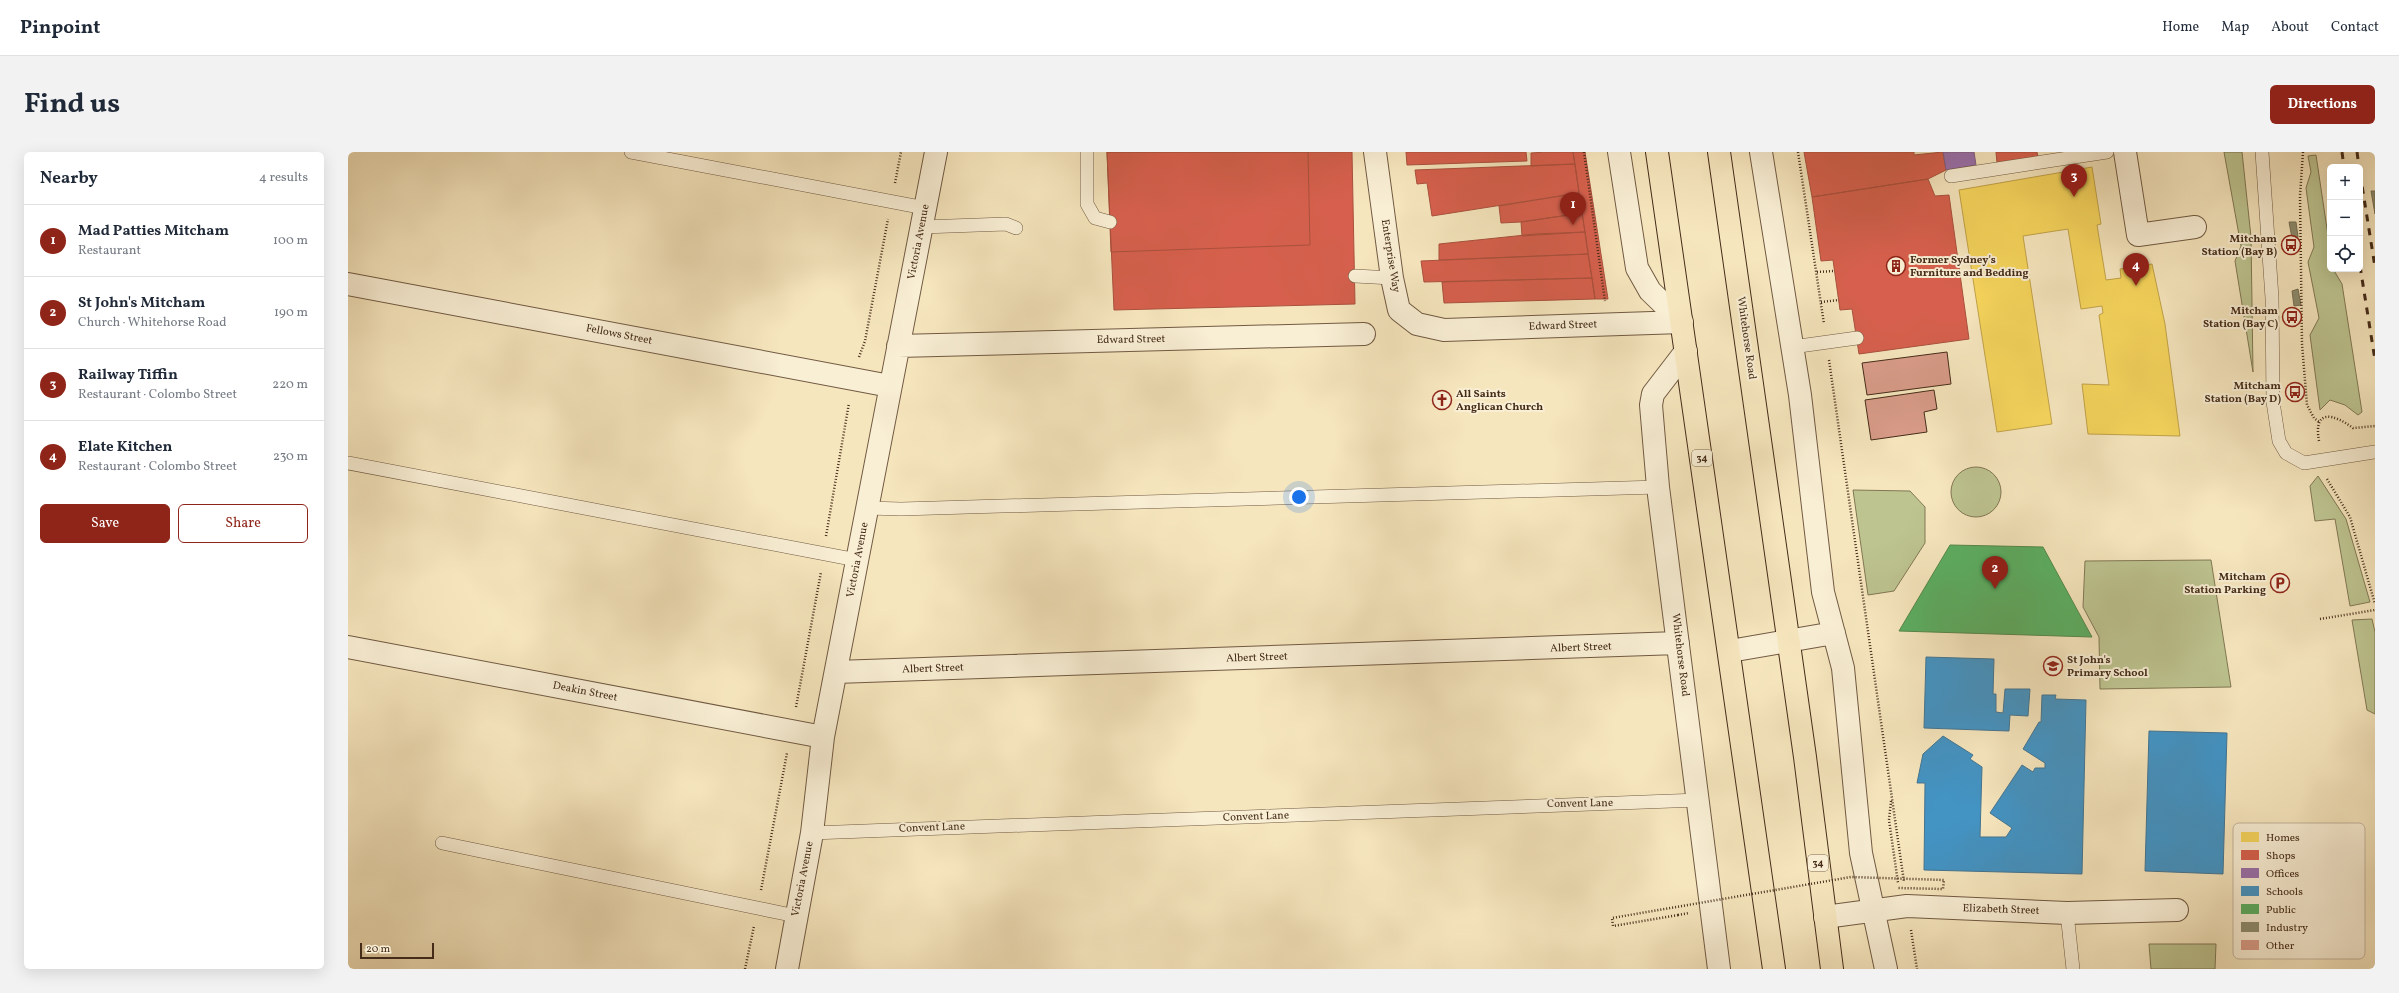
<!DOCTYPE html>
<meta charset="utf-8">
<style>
:root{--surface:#fff;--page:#f2f2f3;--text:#1f2937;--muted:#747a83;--line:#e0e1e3;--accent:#8f2418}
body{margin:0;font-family:Vollkorn,serif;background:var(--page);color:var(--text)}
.controls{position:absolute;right:12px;top:12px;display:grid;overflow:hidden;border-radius:6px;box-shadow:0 4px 16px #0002}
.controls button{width:36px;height:36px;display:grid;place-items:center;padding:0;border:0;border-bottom:1px solid var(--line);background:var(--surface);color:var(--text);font:20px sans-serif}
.scale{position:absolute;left:12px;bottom:10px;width:74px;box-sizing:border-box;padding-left:4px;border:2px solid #452c19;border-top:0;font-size:11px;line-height:14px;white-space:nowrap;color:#452c19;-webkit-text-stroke:3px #f9efd5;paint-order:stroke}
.you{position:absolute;left:951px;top:345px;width:14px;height:14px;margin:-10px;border:3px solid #fff;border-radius:50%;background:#1a73e8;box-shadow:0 0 0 6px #1a73e833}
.badge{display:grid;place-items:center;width:26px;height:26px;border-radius:50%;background:var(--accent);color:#fff;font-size:13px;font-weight:700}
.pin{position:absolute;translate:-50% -33px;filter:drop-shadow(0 1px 2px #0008)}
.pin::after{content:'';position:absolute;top:21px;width:14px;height:12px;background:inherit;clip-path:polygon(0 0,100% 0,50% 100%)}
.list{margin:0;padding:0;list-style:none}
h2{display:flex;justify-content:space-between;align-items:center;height:52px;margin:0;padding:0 16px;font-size:17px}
h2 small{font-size:13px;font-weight:400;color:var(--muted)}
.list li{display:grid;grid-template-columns:26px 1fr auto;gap:12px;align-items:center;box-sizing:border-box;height:72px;padding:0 16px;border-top:1px solid var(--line)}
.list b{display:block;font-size:15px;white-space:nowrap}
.list p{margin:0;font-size:13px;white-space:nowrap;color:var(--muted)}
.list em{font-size:13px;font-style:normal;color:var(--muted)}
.actions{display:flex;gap:8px;padding:12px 16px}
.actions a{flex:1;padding:9px 0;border:1px solid var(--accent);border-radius:6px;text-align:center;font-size:14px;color:var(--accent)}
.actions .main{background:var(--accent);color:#fff}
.icon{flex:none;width:22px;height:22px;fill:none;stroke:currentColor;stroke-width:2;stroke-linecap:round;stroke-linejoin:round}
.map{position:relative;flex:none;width:2027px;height:817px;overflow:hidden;border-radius:6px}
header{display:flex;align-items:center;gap:24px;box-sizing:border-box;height:56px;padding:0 20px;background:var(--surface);border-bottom:1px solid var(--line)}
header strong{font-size:19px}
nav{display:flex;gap:22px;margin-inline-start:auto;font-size:14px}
.intro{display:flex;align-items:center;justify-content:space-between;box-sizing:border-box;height:96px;padding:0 24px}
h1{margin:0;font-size:28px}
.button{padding:10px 18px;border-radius:6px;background:var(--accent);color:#fff;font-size:14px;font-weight:700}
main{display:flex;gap:24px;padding:0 24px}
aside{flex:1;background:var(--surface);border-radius:6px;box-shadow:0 4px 16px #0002}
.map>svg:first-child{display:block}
</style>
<header>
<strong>Pinpoint</strong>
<nav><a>Home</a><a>Map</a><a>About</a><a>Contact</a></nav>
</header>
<div class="intro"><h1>Find us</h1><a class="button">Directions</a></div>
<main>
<aside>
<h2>Nearby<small>4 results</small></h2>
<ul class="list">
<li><span class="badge">1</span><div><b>Mad Patties Mitcham</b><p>Restaurant</p></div><em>100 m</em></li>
<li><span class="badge">2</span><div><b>St John's Mitcham</b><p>Church · Whitehorse Road</p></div><em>190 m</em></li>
<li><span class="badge">3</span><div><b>Railway Tiffin</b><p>Restaurant · Colombo Street</p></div><em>220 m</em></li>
<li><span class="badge">4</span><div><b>Elate Kitchen</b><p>Restaurant · Colombo Street</p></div><em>230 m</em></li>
</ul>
<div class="actions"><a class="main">Save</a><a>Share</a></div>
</aside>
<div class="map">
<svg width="2027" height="817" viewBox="0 0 2027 817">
<rect width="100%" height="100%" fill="#f6e6be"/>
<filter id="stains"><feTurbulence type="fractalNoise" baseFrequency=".005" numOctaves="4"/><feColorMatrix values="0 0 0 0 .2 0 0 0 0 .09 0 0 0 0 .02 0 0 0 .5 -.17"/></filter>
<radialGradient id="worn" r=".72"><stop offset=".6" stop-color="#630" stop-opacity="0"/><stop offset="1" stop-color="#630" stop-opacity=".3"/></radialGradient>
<!-- green -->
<path fill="#bdc490" stroke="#817854" d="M 1876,0 L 1894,0 L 1903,85 L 1905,220 L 1887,109 L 1893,94 Z
M 1968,3 L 1982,97 L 1982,117 L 1985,117 L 1994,132 L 2014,260 L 2010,263 L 1997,253 L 1982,248 L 1972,258 L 1962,183 L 1971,166 L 1960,110 L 1966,95 L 1958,36 L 1963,20 L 1960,4 Z
M1603 340a25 25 0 1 1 50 0a25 25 0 1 1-50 0Z
M 1970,324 L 1998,367 L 2022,450 L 2002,454 L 1987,367 L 1967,369 L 1962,334 Z
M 1505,338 L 1562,339 L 1577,355 L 1577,391 L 1546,439 L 1520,443 Z
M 1863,408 L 1883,535 L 1752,537 L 1751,485 L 1735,455 L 1737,409 Z
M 2024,467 L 2027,480 L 2027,562 L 2019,558 L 2004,468 Z
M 1801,792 L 1868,792 L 1867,817 L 1803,817 Z"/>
<!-- homes -->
<path fill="#f6d55c" stroke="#c1a248" d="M 1744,15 L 1753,72 L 1749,73 L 1758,128 L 1773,126 L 1772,117 L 1804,112 L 1817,172 L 1832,284 L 1740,282 L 1734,232 L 1761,233 L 1751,163 L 1755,161 L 1754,154 L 1733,157 L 1720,77 L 1675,84 L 1704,272 L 1649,280 L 1611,38 Z"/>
<!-- shops -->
<path fill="#d6604d" stroke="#aa503d" d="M 759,0 L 960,0 L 962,93 L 763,100 Z
M 759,0 L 1004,0 L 1007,152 L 766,158 Z
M 1058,0 L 1178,0 L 1179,9 L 1059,13 Z
M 1198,0 L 1225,0 L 1227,12 L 1183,14 L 1183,1 Z
M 1225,0 L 1237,0 L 1260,147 L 1247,147 Z
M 1456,0 L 1566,0 L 1566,3 L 1595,0 L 1598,18 L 1580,27 L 1464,45 Z
M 1648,0 L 1689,0 L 1690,5 L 1649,11 Z
M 1227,12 L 1231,41 L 1084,64 L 1079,31 L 1069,32 L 1067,18 Z
M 1580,27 L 1587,44 L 1601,43 L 1621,187 L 1511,202 L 1504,157 L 1492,158 L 1485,108 L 1473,109 L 1464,45 Z
M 1231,41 L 1234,61 L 1173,70 L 1153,71 L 1151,54 Z
M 1234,61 L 1237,80 L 1174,84 L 1173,70 Z
M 1237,80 L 1240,102 L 1091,108 L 1091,92 L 1187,82 Z
M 1240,102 L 1244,126 L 1076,130 L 1073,109 Z
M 1244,126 L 1247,147 L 1096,151 L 1094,130 Z"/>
<!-- offices -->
<path fill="#9970ab" stroke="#805c7f" d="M 1595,0 L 1626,0 L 1628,13 L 1598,18 Z"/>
<!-- schools -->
<path fill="#4393c3" stroke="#447490" d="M 1578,505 L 1646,507 L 1645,542 L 1648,542 L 1648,560 L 1655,561 L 1657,537 L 1682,537 L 1680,564 L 1662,563 L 1661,579 L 1576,576 Z
M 1694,543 L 1708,543 L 1707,547 L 1738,548 L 1734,722 L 1576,718 L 1577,631 L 1569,631 L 1575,602 L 1595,584 L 1625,603 L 1622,607 L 1634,615 L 1632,685 L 1658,685 L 1664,676 L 1642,661 L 1674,613 L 1685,620 L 1687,616 L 1697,616 L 1697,611 L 1675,597 L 1691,570 L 1693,570 Z
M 1801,579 L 1879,581 L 1875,722 L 1797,719 Z"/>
<!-- public -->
<path fill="#5aae61" stroke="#54874b" d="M 1602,393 L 1695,395 L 1744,485 L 1551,479 Z"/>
<!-- industry -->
<path fill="#8c8c6e" stroke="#776f54" d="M 2023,39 L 2027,39 L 2027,62 Z
M 1941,70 L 1948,70 L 1950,85 L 1944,86 Z
M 1950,137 L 1953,153 L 1946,154 L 1944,139 Z"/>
<!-- building -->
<path fill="#d99c89" stroke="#452c19" d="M 1599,200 L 1603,232 L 1519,243 L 1514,211 Z
M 1586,238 L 1589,257 L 1576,260 L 1579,280 L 1523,288 L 1517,248 Z"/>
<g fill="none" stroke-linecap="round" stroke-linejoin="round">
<defs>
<path id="lane" d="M 283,0 L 577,56
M 739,0 L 739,52 L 747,66 L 762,70
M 1914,0 L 1924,146 L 1925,250 L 1931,289 L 1938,301 L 1956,311 L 2027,300
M 1603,24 L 1759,0
M 574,75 L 658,72 L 668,76
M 1007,124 L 1044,126
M 1444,195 L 1509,186
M 0,311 L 509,408
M 520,356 L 553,357 L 1310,335
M 464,681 L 1351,648
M 94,691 L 448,764
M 1719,761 L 1725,817"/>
<path id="street" d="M 1027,0 L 1044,126 L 1051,158 L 1069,172 L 1096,178 L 1334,170
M 1271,0 L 1289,116 L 1302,139 L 1334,170
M 1413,0 L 1452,243 L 1475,440 L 1495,516 L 1513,701 L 1538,817
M 1777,0 L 1790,83 L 1847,75
M 0,132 L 542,234
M 550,194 L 1016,182
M 1338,199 L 1305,242 L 1303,253 L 1310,335 L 1371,817
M 0,495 L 475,585
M 1382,499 L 1486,481
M 488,520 L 1330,491
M 1477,765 L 1559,754 L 1719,761 L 1829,758
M 439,817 L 464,681 L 475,585 L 588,0"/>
<path id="highway" d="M 1309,0 L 1426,817
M 1371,0 L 1457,605 L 1484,817"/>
</defs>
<!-- lane casing -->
<use href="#lane" stroke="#715a42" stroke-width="14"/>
<!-- street casing -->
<use href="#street" stroke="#715a42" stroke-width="24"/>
<!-- highway casing -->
<use href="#highway" stroke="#452c19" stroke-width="24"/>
<!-- path -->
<path stroke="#452c19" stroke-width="2.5" stroke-dasharray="1 2" stroke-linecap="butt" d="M 1236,0 L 1257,149
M 1450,0 L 1476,172
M 1955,0 L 1952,44 L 1954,192 L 1959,253 L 1966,266 L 1971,270
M 547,31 L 553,0
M 1469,120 L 1486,119
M 1473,150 L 1491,148
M 511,205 L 517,189 L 540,67
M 1481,208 L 1556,730
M 1971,289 C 1965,256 1986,262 2005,276 L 2027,274
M 1979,327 L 2002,365 L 2027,452
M 478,384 L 501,251
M 1972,467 L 2027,458
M 448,555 L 473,420
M 1543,649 L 1541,668 L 1550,731
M 413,738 L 439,601
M 1330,763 L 1341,761
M 1563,778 L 1569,817
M 397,817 L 406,774"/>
<!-- lane -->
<use href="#lane" stroke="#f9efd5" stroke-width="13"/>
<!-- street -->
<use href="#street" stroke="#f9efd5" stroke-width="22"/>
<!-- highway -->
<use href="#highway" stroke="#f6e6be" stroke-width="22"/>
<!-- rail -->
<path stroke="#452c19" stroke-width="3" stroke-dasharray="7 7" stroke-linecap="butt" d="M 1994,0 L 1996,15
M 2009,0 L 2011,15
M 2012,21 L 2027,115
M 2012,114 L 2027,208"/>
<!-- path-bridge -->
<path stroke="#452c19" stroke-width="2.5" stroke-dasharray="1 2" stroke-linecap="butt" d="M 1330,763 L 1265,774 L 1264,766 L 1503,725 L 1596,728 L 1595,737 L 1550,736"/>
</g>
<!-- icons -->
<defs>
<symbol id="bus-ring" viewBox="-11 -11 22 22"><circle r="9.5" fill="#f9efd5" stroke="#8f2418" stroke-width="1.5"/><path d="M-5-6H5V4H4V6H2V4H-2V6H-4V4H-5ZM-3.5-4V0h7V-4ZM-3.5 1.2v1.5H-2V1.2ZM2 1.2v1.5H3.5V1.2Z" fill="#8f2418"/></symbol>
<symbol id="building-ring" viewBox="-11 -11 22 22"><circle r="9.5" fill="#f9efd5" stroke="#8f2418" stroke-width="1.5"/><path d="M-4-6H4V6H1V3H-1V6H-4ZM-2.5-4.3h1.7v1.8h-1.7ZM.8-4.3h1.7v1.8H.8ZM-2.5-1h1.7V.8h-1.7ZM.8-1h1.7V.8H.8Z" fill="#8f2418"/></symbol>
<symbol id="church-ring" viewBox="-11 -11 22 22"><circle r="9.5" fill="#f9efd5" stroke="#8f2418" stroke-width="1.5"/><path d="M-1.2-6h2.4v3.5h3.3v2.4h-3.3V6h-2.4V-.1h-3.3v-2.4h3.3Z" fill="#8f2418"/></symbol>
<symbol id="parking-ring" viewBox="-11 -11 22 22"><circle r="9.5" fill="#f9efd5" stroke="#8f2418" stroke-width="1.5"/><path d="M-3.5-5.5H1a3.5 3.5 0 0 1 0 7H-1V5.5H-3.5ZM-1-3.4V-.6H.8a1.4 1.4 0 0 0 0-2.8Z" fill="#8f2418"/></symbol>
<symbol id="school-ring" viewBox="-11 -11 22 22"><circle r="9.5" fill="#f9efd5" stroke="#8f2418" stroke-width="1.5"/><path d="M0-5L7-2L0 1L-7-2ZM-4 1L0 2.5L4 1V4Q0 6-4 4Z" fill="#8f2418"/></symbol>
</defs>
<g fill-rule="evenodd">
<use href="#bus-ring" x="1932" y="82" width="22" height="22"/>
<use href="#building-ring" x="1537" y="103" width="22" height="22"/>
<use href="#bus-ring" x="1933" y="154" width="22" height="22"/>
<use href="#bus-ring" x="1936" y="229" width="22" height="22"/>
<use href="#church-ring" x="1083" y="237" width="22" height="22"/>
<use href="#parking-ring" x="1921" y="420" width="22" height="22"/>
<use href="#school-ring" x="1694" y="503" width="22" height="22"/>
</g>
<g text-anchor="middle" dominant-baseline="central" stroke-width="4" stroke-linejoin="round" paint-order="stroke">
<!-- shield labels -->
<g fill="#f9efd5" stroke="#7b6651" stroke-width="1">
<rect x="1344" y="298" width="20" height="16" rx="3"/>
<rect x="1460" y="703" width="20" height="16" rx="3"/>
</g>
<g font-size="10" font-weight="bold" fill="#452c19">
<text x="1354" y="306">34</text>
<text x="1470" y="711">34</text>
</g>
<!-- poi labels -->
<g font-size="11" font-weight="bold" fill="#452c19" stroke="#f9efd5" text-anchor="end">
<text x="1929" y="87">Mitcham<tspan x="1929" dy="13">Station (Bay B)</tspan></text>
<text x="1562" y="108" text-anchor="start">Former Sydney's<tspan x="1562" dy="13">Furniture and Bedding</tspan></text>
<text x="1930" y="159">Mitcham<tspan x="1930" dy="13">Station (Bay C)</tspan></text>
<text x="1933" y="234">Mitcham<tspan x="1933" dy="13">Station (Bay D)</tspan></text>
<text x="1108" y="242" text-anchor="start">All Saints<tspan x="1108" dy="13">Anglican Church</tspan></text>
<text x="1918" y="425">Mitcham<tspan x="1918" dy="13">Station Parking</tspan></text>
<text x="1719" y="508" text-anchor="start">St John's<tspan x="1719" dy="13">Primary School</tspan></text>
</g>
<!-- street labels -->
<g font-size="11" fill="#452c19" stroke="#f9efd5">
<text transform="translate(571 90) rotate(-79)">Victoria Avenue</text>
<text transform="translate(1042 104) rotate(81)">Enterprise Way</text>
<text transform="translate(1215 174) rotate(-2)">Edward Street</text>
<text transform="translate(271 183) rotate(11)">Fellows Street</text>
<text transform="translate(1398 186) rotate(82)">Whitehorse Road</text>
<text transform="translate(783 188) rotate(-1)">Edward Street</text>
<text transform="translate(510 408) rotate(-79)">Victoria Avenue</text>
<text transform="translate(1233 496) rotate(-2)">Albert Street</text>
<text transform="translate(1332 503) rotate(83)">Whitehorse Road</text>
<text transform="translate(909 506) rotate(-2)">Albert Street</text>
<text transform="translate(585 517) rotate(-2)">Albert Street</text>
<text transform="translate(237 540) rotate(11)">Deakin Street</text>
<text transform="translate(1232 652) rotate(-1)">Convent Lane</text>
<text transform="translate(908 665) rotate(-2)">Convent Lane</text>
<text transform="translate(584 676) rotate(-2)">Convent Lane</text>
<text transform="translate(455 727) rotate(-79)">Victoria Avenue</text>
<text transform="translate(1653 758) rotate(2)">Elizabeth Street</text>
</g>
</g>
<!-- legend -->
<rect x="1885" y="671" width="132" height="136" rx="6" fill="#f9efd5" stroke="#c3b49d" stroke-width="1"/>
<rect x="1893" y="680" width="18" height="10" fill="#f6d55c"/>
<rect x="1893" y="698" width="18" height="10" fill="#d6604d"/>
<rect x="1893" y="716" width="18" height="10" fill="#9970ab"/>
<rect x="1893" y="734" width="18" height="10" fill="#4393c3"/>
<rect x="1893" y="752" width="18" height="10" fill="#5aae61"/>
<rect x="1893" y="770" width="18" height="10" fill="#8c8c6e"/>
<rect x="1893" y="788" width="18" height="10" fill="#d99c89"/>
<g font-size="11" fill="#452c19">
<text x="1918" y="689">Homes</text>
<text x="1918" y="707">Shops</text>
<text x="1918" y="725">Offices</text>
<text x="1918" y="743">Schools</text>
<text x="1918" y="761">Public</text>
<text x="1918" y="779">Industry</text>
<text x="1918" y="797">Other</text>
</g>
<rect width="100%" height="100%" filter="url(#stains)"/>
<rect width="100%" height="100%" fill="url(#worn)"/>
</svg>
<div class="controls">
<button>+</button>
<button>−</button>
<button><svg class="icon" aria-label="locate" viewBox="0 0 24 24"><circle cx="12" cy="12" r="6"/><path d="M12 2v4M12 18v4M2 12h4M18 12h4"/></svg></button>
</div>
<div class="scale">20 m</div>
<div class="you"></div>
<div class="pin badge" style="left:1225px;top:73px">1</div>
<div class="pin badge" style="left:1647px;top:437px">2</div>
<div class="pin badge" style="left:1726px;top:45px">3</div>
<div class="pin badge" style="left:1788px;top:134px">4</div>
</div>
</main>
